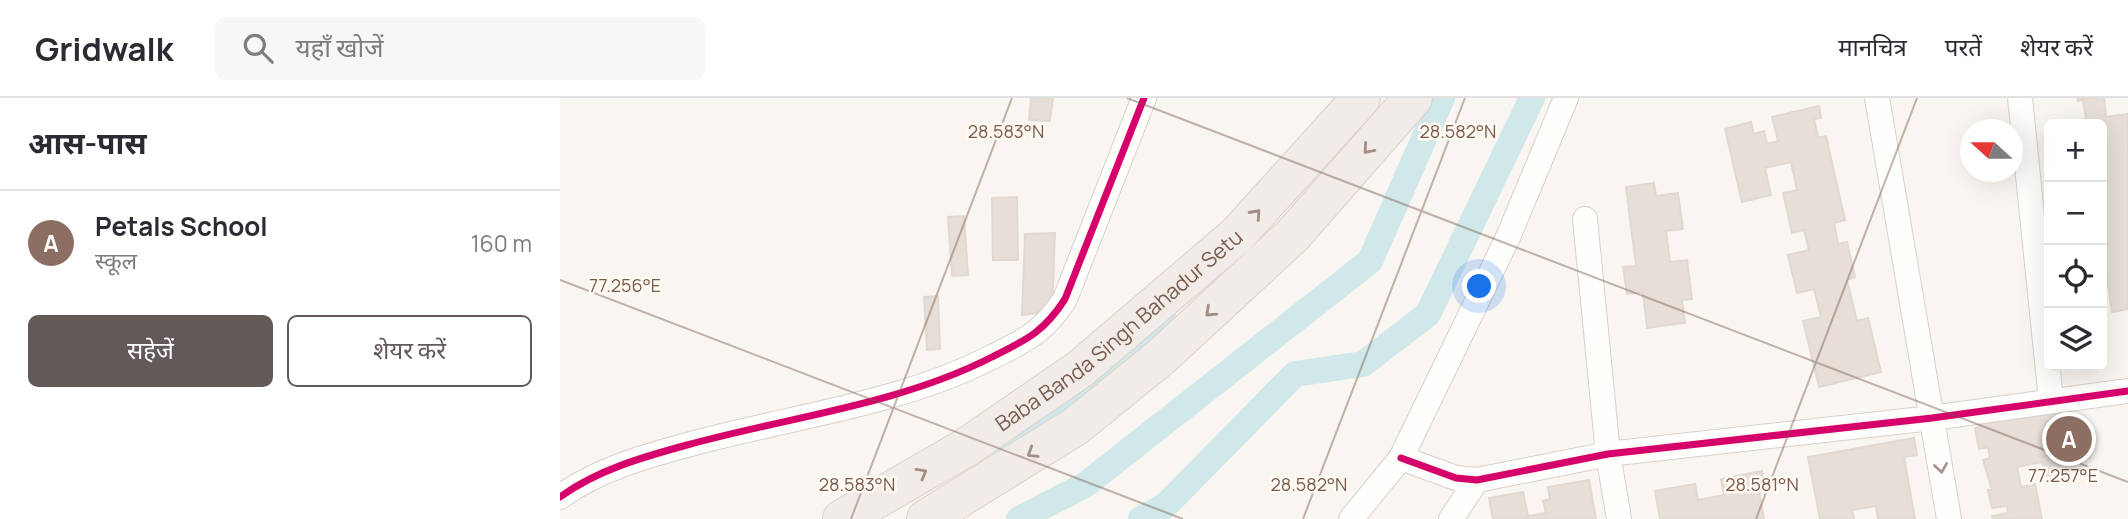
<!DOCTYPE html>
<html lang="hi">
<meta charset="utf-8">
<style>
:root{--surface:#fff;--page:#f7f7f7;--text:#2b2b33;--muted:#7c7c81;--line:#e1e1e2;--accent:#625958}
body{margin:0;font-family:Manrope,"Noto Sans Devanagari",sans-serif;background:var(--page);color:var(--text)}
.controls{position:absolute;right:21px;top:21px;display:grid;overflow:hidden;border-radius:10px;box-shadow:0 7px 28px #0002}
.controls button{width:63px;height:63px;display:grid;place-items:center;padding:0;border:0;border-bottom:2px solid var(--line);background:var(--surface);color:var(--text);font:35px sans-serif}
.compass{position:absolute;left:1400px;top:21px;width:63px;height:63px;border-radius:50%;background:var(--surface);box-shadow:0 7px 28px #0002;rotate:291deg}
.you{position:absolute;left:920px;top:189px;width:24px;height:24px;margin:-18px;border:5px solid #fff;border-radius:50%;background:#1a73e8;box-shadow:0 0 0 10px #1a73e833}
.badge{display:grid;place-items:center;width:46px;height:46px;border-radius:50%;background:var(--accent);color:#fff;font-size:23px;font-weight:700}
.pin{position:absolute;translate:-50% -50%;border:4px solid #fff;box-shadow:0 2px 7px #0006}
.list{margin:0;padding:0;list-style:none}
h2{display:flex;justify-content:space-between;align-items:center;height:91px;margin:0;padding:0 28px;font-size:30px}
h2 small{font-size:23px;font-weight:400;color:var(--muted)}
.list li{display:grid;grid-template-columns:46px 1fr auto;gap:21px;align-items:center;box-sizing:border-box;height:105px;padding:0 28px;border-top:2px solid var(--line)}
.list b{display:block;font-size:26px;white-space:nowrap}
.list p{margin:0;font-size:23px;white-space:nowrap;color:var(--muted)}
.list em{font-size:23px;font-style:normal;color:var(--muted)}
.actions{display:flex;gap:14px;padding:21px 28px}
.actions a{flex:1;padding:16px 0;border:2px solid var(--accent);border-radius:10px;text-align:center;font-size:24px;color:var(--accent)}
.actions .main{background:var(--accent);color:#fff}
.icon{flex:none;width:38px;height:38px;fill:none;stroke:currentColor;stroke-width:2;stroke-linecap:round;stroke-linejoin:round}
.map{position:relative;flex:none;width:1568px;height:421px;overflow:hidden}
header{display:flex;align-items:center;gap:42px;box-sizing:border-box;height:98px;padding:0 35px;background:var(--surface);border-bottom:2px solid var(--line)}
header strong{font-size:33px}
nav{display:flex;gap:38px;margin-inline-start:auto;font-size:24px}
.search{width:490px;height:63px;background:var(--page);display:flex;align-items:center;gap:18px;box-sizing:border-box;padding:0 24px;border-radius:10px;color:var(--muted);font-size:26px}
main{display:flex}
aside{flex:1;background:var(--surface)}
.map>svg:first-child{display:block}
</style>
<header>
<strong>Gridwalk</strong>
<div class="search"><svg class="icon" aria-label="search" viewBox="0 0 24 24"><circle cx="10" cy="10" r="6"/><path d="M15 15l6 6"/></svg>यहाँ खोजें</div>
<nav><a>मानचित्र</a><a>परतें</a><a>शेयर करें</a></nav>
</header>
<main>
<aside>
<h2>आस-पास<small></small></h2>
<ul class="list">
<li><span class="badge" style="background:#8d6e63">A</span><div><b>Petals School</b><p>स्कूल</p></div><em>160 m</em></li>
</ul>
<div class="actions"><a class="main">सहेजें</a><a>शेयर करें</a></div>
</aside>
<div class="map">
<svg width="1568" height="421" viewBox="0 0 1568 421">
<rect width="100%" height="100%" fill="#f9f5f0"/>
<g fill="none" stroke-linecap="round" stroke-linejoin="round">
<!-- canal -->
<path stroke="#d0e8ea" stroke-width="26" d="M 445,352 L 563,268 L 603,217
M 459,421 L 525,387 L 810,163 L 882,0
M 581,421 L 605,408 L 735,276 L 803,266 L 868,216 L 972,0"/>
</g>
<!-- building -->
<path fill="#e6ded7" stroke="#e2d8d2" stroke-width="2" d="M 471,0 L 493,0 L 490,23 L 469,22 Z
M 1517,0 L 1544,0 L 1546,19 L 1568,16 L 1568,211 L 1552,214 L 1543,151 L 1548,150 L 1545,131 L 1542,132 L 1542,26 L 1521,26 L 1520,22 L 1526,21 L 1523,2 L 1518,3 Z
M 1259,8 L 1261,20 L 1254,21 L 1258,40 L 1266,38 L 1285,122 L 1274,125 L 1278,146 L 1287,144 L 1295,179 L 1287,182 L 1297,223 L 1308,220 L 1321,274 L 1259,289 L 1243,223 L 1261,219 L 1254,191 L 1237,195 L 1228,157 L 1249,152 L 1244,132 L 1232,135 L 1223,95 L 1237,92 L 1231,64 L 1205,70 L 1211,97 L 1182,104 L 1165,31 L 1191,24 L 1194,36 L 1204,33 L 1207,46 L 1218,43 L 1212,19 Z
M 1094,85 L 1096,98 L 1118,95 L 1123,131 L 1106,133 L 1110,164 L 1127,162 L 1132,201 L 1122,202 L 1125,225 L 1087,230 L 1083,194 L 1067,196 L 1063,169 L 1076,168 L 1066,89 Z
M 457,99 L 458,162 L 433,162 L 432,100 Z
M 404,118 L 408,177 L 392,178 L 388,119 Z
M 495,135 L 492,213 L 462,217 L 465,136 Z
M 378,198 L 380,251 L 367,252 L 364,199 Z
M 1507,302 L 1518,360 L 1513,361 L 1515,372 L 1485,378 L 1482,364 L 1457,369 L 1461,389 L 1475,386 L 1482,421 L 1433,421 L 1432,418 L 1448,415 L 1447,408 L 1432,410 L 1428,392 L 1432,392 L 1423,362 L 1430,360 L 1428,349 L 1419,351 L 1415,330 L 1420,329 L 1418,320 Z
M 1354,340 L 1357,357 L 1344,359 L 1355,421 L 1318,421 L 1316,408 L 1292,412 L 1294,421 L 1260,421 L 1248,359 Z
M 1202,373 L 1204,385 L 1198,387 L 1204,421 L 1100,421 L 1095,393 L 1135,386 L 1138,402 L 1164,397 L 1161,381 Z
M 1029,382 L 1036,421 L 933,421 L 929,400 L 963,394 L 968,418 L 986,415 L 983,403 L 990,401 L 988,389 Z"/>
<g fill="none" stroke-linecap="round" stroke-linejoin="round">
<defs>
<path id="minor" d="M 1317,0 L 1389,421
M 1460,0 L 1491,302
M 1025,121 L 1048,356 L 1059,421
M 841,360 L 896,380 L 917,382 L 1048,356 L 1372,320 L 1568,293
M 0,399 C 37,372 83,359 127,347 C 228,319 338,307 432,259 C 466,242 484,234 505,201 L 584,0
M 791,421 L 841,360 L 949,137 L 1006,0
M 891,421 L 917,382"/>
<g id="trunk">
<path id="s1" d="M 282,421 L 405,350 L 520,271 L 677,137 L 801,0"/>
<path d="M 366,421 L 516,328 L 601,259 L 732,138 L 853,0"/>
</g>
</defs>
<!-- minor casing -->
<use href="#minor" stroke="#d7d1cb" stroke-width="26"/>
<!-- trunk casing -->
<use href="#trunk" stroke="#dad1cc" stroke-width="40"/>
<!-- minor -->
<use href="#minor" stroke="#fefefd" stroke-width="24"/>
<!-- trunk -->
<use href="#trunk" stroke="#f2ece8" stroke-width="38"/>
<defs>
<path id="cycleway" d="M 841,360 L 896,380 L 917,382 L 1048,356 L 1372,320 L 1568,293
M 0,399 C 37,372 83,359 127,347 C 228,319 338,307 432,259 C 466,242 484,234 505,201 L 584,0"/>
</defs>
<!-- cycleway casing -->
<use href="#cycleway" stroke="#fffaf3" stroke-width="11"/>
<!-- cycleway -->
<use href="#cycleway" stroke="#d6006c" stroke-width="7"/>
</g>
<!-- one-way arrows -->
<defs><path id="oneway-chevron" d="M-2-3.5L2.5 0L-2 3.5" fill="none" stroke-width="1.6" stroke-linecap="round" stroke-linejoin="round" transform="scale(1.75)"/></defs>
<g stroke="#a48e83">
<use href="#oneway-chevron" transform="translate(808 51) rotate(131)"/>
<use href="#oneway-chevron" transform="translate(696 116) rotate(-48)"/>
<use href="#oneway-chevron" transform="translate(650 214) rotate(137)"/>
<use href="#oneway-chevron" transform="translate(472 355) rotate(148)"/>
<use href="#oneway-chevron" transform="translate(362 375) rotate(-30)"/>
</g>
<use stroke="#a8958b" href="#oneway-chevron" transform="translate(1381 370) rotate(81)"/>
<!-- ticks -->
<path fill="none" stroke="#7a5c4d" stroke-width="2" stroke-opacity="0.45" d="M 567,0 L 1568,384M 0,182 L 623,421M 291,421 L 452,0M 743,421 L 905,0M 1196,421 L 1357,0"/>
<g text-anchor="middle" dominant-baseline="central" stroke-width="5" stroke-linejoin="round" paint-order="stroke">
<!-- street labels -->
<g font-size="21" fill="#7a5c4d" stroke="#fffaf3">
<text stroke="none"><textPath href="#s1" startOffset="336">Baba Banda Singh Bahadur Setu</textPath></text>
</g>
</g>
<g font-size="18" text-anchor="middle" fill="#7a5c4d" stroke="#fffaf3" stroke-width="5" stroke-linejoin="round" paint-order="stroke">
<text x="446" y="40">28.583°N</text>
<text x="898" y="40">28.582°N</text>
<text x="65" y="194">77.256°E</text>
<text x="1503" y="384">77.257°E</text>
<text x="297" y="393">28.583°N</text>
<text x="749" y="393">28.582°N</text>
<text x="1202" y="393">28.581°N</text>
</g>
</svg>
<div class="controls">
<button>+</button>
<button>−</button>
<button><svg class="icon" aria-label="locate" viewBox="0 0 24 24"><circle cx="12" cy="12" r="6"/><path d="M12 2v4M12 18v4M2 12h4M18 12h4"/></svg></button>
<button><svg class="icon" aria-label="layers" viewBox="0 0 24 24"><path d="M12 4l9 5-9 5-9-5zM3 14l9 5 9-5"/></svg></button>
</div>
<svg class="compass" viewBox="-18 -18 36 36"><path d="M0-13l5 13h-10z" fill="#e53935"/><path d="M0 13l5-13h-10z" fill="#7c7c81"/></svg>
<div class="you"></div>
<div class="pin badge" style="left:1509px;top:341px;background:#8d6e63">A</div>
</div>
</main>
